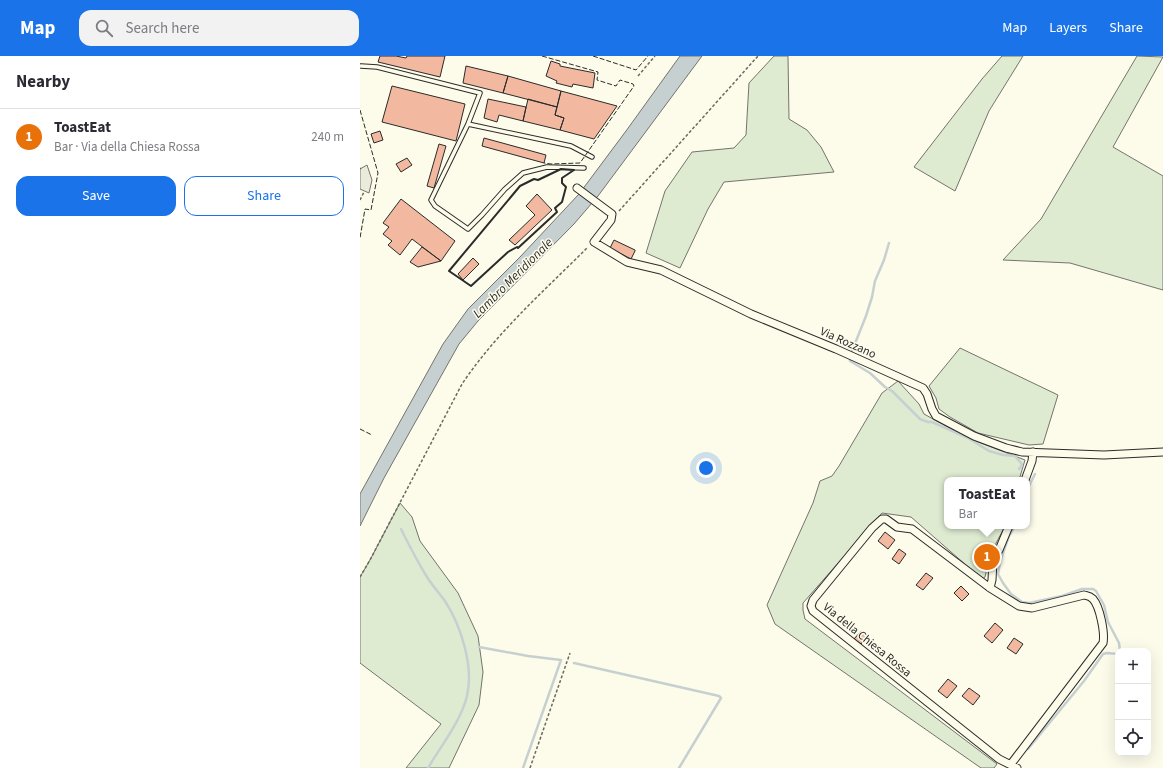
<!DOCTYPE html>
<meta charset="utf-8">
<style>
:root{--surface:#fff;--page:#f2f2f3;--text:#2b2b33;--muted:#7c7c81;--line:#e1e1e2;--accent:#1a73e8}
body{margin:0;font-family:"Source Sans 3",sans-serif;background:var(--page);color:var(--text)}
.controls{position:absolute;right:12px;bottom:12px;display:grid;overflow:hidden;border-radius:8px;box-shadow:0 4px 16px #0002}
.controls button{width:36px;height:36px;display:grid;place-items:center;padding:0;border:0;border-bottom:1px solid var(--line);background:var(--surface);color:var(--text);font:20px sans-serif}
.you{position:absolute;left:346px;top:412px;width:14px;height:14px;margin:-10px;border:3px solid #fff;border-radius:50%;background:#1a73e8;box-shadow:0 0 0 6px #1a73e833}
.badge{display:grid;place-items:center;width:26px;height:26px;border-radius:50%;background:var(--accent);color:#fff;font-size:13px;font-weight:700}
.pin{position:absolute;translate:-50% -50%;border:2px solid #fff;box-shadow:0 1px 4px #0006}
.popup{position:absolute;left:584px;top:421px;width:86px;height:52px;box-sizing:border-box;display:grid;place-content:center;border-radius:8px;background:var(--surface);filter:drop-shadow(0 1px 3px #0005);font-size:13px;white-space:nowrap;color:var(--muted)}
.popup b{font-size:15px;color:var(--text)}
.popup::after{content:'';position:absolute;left:50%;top:100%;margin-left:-8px;border:8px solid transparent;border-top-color:var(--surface)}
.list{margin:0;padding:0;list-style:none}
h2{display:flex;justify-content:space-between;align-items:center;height:52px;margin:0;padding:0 16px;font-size:17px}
h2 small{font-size:13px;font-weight:400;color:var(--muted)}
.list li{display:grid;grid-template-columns:26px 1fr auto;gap:12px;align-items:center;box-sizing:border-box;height:56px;padding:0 16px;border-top:1px solid var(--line)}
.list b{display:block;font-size:15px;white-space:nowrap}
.list p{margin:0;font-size:13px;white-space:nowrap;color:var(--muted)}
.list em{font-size:13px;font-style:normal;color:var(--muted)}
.actions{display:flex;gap:8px;padding:12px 16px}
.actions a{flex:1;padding:9px 0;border:1px solid var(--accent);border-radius:12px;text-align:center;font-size:14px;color:var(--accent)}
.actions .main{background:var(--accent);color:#fff}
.icon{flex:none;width:22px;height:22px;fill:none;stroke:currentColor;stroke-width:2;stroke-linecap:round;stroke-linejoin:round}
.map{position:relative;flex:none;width:803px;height:712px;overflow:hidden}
header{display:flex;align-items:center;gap:24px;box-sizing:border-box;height:56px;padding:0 20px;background:var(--accent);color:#fff}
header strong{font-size:19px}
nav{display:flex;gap:22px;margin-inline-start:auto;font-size:14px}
.search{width:280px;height:36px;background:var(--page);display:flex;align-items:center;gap:10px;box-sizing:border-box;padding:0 14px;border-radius:12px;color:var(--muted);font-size:15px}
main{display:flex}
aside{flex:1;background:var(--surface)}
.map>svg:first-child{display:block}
</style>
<header>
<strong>Map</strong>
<div class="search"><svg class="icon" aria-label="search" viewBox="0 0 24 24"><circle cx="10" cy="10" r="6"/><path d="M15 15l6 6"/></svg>Search here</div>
<nav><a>Map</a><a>Layers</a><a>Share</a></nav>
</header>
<main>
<aside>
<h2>Nearby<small></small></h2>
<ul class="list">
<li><span class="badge" style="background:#e8710a">1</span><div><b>ToastEat</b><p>Bar · Via della Chiesa Rossa</p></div><em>240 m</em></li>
</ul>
<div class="actions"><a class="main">Save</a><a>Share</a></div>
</aside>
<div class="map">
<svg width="803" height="712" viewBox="0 0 803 712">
<rect width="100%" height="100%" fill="#fdfbea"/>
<!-- green -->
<path fill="#deebd1" stroke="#74746e" d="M 414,0 L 428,0 L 429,63 L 447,74 L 461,91 L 474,116 L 364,126 L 348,153 L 320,212 L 286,197 L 305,135 L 332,96 L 374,92 L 386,79 L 389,27 Z
M 642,0 L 663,0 L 629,55 L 595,135 L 554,111 L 622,23 Z
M 777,0 L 803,1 L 753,91 L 803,120 L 803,234 L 710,207 L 643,204 L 681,163 Z
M 600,292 L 698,339 L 683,388 L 669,389 L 618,377 L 590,361 L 579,353 L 576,342 L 569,330 Z
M 538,325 L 559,348 L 564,358 L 608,382 L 665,404 L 659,424 L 587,424 L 587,470 L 646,470 C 635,486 629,502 625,521 L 622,523 L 551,461 L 522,457 L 443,547 L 443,554 L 445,563 L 637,708 L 634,712 L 621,712 L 415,568 L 407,549 L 453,447 L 460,425 L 472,420 L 479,410 L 522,337 Z
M 40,447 L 52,461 L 60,485 L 98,537 L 118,580 L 123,616 L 119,649 L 89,712 L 46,712 L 81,668 L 0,607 L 0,521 L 10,504 Z"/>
<!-- parking -->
<path fill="#eceadb" stroke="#74746e" d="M 7,109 L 12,124 L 9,137 L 0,133 L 0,113 Z"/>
<!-- water -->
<path fill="#c7d0d0" stroke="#74746e" d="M 320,0 L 342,0 L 238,140 L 214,168 L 118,265 L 99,288 L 24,422 L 0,470 L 0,438 L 83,288 L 108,253 L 160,201 L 219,138 L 266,75 Z"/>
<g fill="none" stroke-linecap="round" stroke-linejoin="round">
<!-- stream -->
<path stroke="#c7d0d0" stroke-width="2.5" d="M 492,295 L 506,260 L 512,241 L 515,225 L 524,204 L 529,187
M 490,302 L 490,305 L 510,317 L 525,331 L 532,335 L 560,363 L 568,366 L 572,366 L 608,382 L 629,395 L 643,399 L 655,400 L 661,407 L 662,409 L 659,413
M 667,434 L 675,418
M 655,470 L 649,480 L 640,506 L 638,518 L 643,527 L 651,538 L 662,546 L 669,547 L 702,540 L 722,533 L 733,533 L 736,535 L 744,549 L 748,566 L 759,587 L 760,595
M 41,473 C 49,489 57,505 67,521 C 72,529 79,537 85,545 C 101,570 114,610 107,640 C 101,665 81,690 68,712
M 119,591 L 168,600 L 201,604 L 163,712
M 214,607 L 359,640 L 361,642 L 319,712
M 668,693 L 724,625 L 743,598 L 747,597 L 758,598"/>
</g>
<!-- building -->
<path fill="#f2b8a0" stroke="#2b2b2b" d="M 20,0 L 36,0 L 46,2 L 47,0 L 85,0 L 80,21 L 18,6 Z
M 191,5 L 200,8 L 200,10 L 235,17 L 233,32 L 213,28 L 212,31 L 196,27 L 197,25 L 186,20 Z
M 106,10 L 148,20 L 143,37 L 103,27 Z
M 148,20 L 201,35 L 197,51 L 143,37 Z
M 32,30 L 105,48 L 96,85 L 22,66 Z
M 201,35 L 257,50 L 234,83 L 200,74 L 204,62 L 195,59 Z
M 128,43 L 166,51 L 163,65 L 139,59 L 137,66 L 124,62 Z
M 168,43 L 197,51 L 195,59 L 204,62 L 200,74 L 163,65 Z
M 20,75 L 23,84 L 14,87 L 11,78 Z
M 124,82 L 186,99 L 184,107 L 122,90 Z
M 79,88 L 86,90 L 74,132 L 67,130 Z
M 47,102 L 52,109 L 41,116 L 36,108 Z
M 177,138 L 192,154 L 155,189 L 149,184 L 175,159 L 166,150 Z
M 41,143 L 95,185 L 81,205 L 52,183 L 40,199 L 28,189 L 32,185 L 23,178 L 29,171 L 23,167 Z
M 254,184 L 275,194 L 275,195 L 271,203 L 250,192 Z
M 62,191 L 81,205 L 58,211 L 50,206 Z
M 113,202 L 119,208 L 103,224 L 98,218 Z
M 525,476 L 535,484 L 528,493 L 518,485 Z
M 539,493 L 546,498 L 539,508 L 532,503 Z
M 566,517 L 573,522 L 563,534 L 556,529 Z
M 601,530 L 609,538 L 602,545 L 594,537 Z
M 635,567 L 643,574 L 632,587 L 624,580 Z
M 501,575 L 507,580 L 501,588 L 494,583 Z
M 654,582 L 663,588 L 656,598 L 647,592 Z
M 588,623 L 597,630 L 587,642 L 578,635 Z
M 609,632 L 620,640 L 613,649 L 602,640 Z"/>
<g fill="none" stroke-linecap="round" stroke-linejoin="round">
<defs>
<path id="lane" d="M 1,10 L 17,11 L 120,37 L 108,68
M 224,112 L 187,111 L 163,117 L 145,133 L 122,159 L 108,173 L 75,150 L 71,144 L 108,68 L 211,90 L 232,101"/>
<path id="street" d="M 217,132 L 252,158 L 251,164 L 234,186 L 267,206 L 301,214 L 391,258 L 476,293 L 563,332 L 567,338 L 572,353 L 576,360 L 614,380 L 646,392 L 662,396 L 744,399 L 803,396
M 665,424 L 672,405 L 673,396
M 630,532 L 632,524 L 633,504 L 639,494 L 649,470
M 651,708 L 743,587 C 745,577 740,551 733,543 C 730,540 728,540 724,539 L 672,552 L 659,550 L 630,532 L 552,473 L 537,471 L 526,463 L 522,463 L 512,472 L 453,544 L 451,550 L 453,555 L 639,703 L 657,712"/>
</defs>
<!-- lane casing -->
<use href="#lane" stroke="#2b2b2b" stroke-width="5.5"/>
<!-- street casing -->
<use href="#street" stroke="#2b2b2b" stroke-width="9"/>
<!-- path -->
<path stroke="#6a6964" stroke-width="1.5" stroke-dasharray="3 2" stroke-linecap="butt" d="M 278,20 L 295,0
M 0,112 L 1,113
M 0,144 L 4,136
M 259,155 L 398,0
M 0,521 L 10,504 L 102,328 C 137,276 184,235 228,191
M 170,712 L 210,597"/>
<!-- lane -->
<use href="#lane" stroke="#fdfbea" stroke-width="3.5"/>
<!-- street -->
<use href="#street" stroke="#fdfbea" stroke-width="7"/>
<!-- fence -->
<path stroke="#2b2b2b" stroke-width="1" stroke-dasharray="5 2" stroke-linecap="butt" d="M 182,0 L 238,16 L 237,24 L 256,30 L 260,24 L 273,28 L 274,30 L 220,107 L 191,108 L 184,107
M 233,0 L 276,14 L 288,0
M 0,54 L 18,117 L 11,154 L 5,153 L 0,182
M 0,373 L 12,379"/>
<!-- wall -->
<path stroke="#2b2b2b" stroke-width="2" d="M 201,113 L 214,114 L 202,122 L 202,127 L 206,131 L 202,146 L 195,152 L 197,156 L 158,192 L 157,191 L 148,196 L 111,230 L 89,215 L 160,130 L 174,123 L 178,124 Z"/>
</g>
<g text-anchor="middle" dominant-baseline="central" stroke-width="3" stroke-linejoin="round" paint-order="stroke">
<!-- street labels -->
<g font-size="12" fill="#2b2b2b" stroke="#fdfbea">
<text transform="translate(488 287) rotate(24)">Via Rozzano</text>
<text transform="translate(507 584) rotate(39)">Via della Chiesa Rossa</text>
</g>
<!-- water labels -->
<g font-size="13" font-style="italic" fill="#2b2b2b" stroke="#fdfbea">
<text transform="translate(153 222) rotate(-45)">Lambro Meridionale</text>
</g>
</g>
</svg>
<div class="controls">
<button>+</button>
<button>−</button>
<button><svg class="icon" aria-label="locate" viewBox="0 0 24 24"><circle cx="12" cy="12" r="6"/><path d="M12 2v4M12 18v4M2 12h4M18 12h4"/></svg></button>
</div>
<div class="you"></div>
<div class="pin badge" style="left:627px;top:501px;background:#e8710a">1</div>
<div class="popup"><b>ToastEat</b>Bar</div>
</div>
</main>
